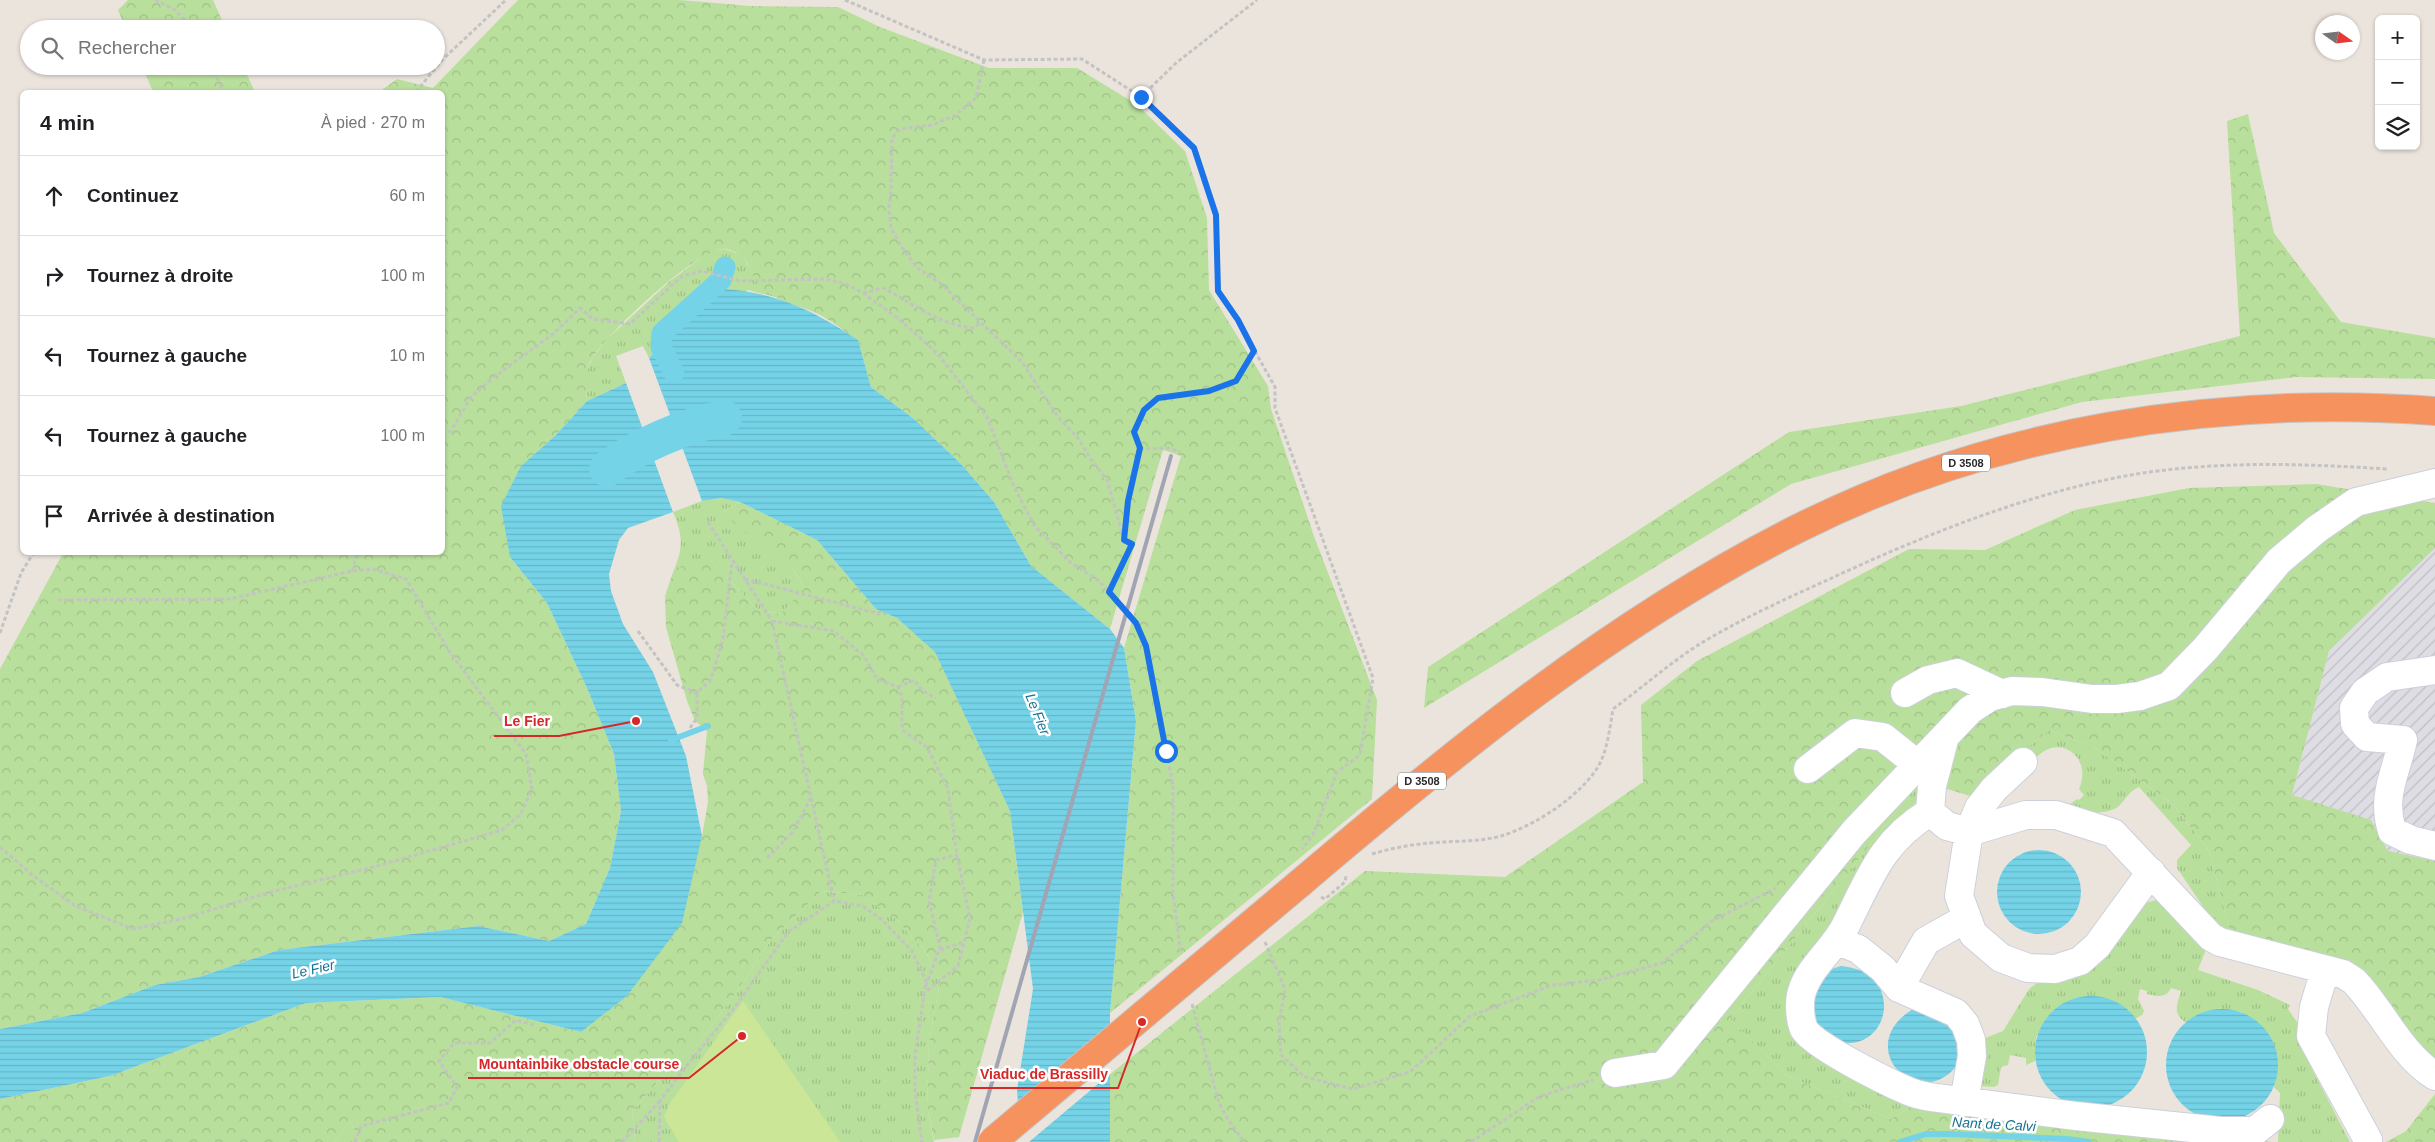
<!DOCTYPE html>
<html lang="fr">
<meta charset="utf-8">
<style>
:root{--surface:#fff;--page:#f6f6f6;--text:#202124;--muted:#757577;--line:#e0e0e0}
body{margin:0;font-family:Helvetica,sans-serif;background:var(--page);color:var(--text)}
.controls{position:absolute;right:15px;top:15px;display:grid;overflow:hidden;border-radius:8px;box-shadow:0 1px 4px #0004}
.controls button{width:45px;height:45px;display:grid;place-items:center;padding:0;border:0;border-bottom:1px solid var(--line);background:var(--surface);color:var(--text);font:25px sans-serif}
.compass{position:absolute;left:2315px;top:15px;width:45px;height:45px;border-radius:50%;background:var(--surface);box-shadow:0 1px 4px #0004;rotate:104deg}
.stop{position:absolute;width:15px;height:15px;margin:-11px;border:4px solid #1a73e8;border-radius:50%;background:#fff}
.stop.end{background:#1a73e8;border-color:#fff;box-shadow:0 1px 5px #0008}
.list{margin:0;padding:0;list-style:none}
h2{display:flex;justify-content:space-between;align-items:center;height:65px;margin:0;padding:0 20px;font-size:21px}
h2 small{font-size:16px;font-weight:400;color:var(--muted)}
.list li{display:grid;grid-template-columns:32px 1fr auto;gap:15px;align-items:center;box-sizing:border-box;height:80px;padding:0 20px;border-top:1px solid var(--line)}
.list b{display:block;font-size:19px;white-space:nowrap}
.list em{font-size:16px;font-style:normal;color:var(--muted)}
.icon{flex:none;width:28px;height:28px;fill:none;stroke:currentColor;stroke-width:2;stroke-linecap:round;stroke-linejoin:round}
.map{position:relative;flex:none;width:2435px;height:1142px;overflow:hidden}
.search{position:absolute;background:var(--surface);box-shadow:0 1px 4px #0004;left:20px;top:20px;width:425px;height:55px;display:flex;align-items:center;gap:12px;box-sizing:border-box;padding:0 18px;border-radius:28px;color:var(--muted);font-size:19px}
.panel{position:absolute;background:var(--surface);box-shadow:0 1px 4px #0004;left:20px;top:90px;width:425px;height:465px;border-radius:8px}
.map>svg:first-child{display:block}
</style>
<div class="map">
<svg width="2435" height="1142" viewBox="0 0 2435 1142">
<defs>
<pattern id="industrial-furrows" width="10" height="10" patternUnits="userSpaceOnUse" patternTransform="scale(1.25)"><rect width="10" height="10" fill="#dedde4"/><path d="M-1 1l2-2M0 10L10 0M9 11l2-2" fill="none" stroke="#bfbec4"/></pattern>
<pattern id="grass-tufts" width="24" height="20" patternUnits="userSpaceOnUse" patternTransform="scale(1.25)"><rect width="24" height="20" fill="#b9df9c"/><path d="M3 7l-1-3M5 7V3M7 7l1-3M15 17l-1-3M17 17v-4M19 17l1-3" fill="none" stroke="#9fc087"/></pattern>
<pattern id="forest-crowns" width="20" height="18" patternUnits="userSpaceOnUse" patternTransform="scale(1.25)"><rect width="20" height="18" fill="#b9df9c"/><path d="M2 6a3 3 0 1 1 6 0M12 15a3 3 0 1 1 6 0" fill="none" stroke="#9fc087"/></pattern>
<pattern id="water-rules" width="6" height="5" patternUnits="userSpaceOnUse" patternTransform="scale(1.25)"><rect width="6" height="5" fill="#75d3e8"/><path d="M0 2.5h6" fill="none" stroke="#65b5c7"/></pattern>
</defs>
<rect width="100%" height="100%" fill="#ebe4dd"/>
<!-- industrial -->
<path fill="url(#industrial-furrows)" d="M 2435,548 L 2435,861 L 2388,851 L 2371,820 L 2292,796 L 2329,651 Z"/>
<!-- grass -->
<path fill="url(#grass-tufts)" d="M 725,249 L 742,255 L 761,287 L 779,298 L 748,290 L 674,332 L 649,358 L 643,346 L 616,356 L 626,383 L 587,401 L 585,375 L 593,357 L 607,339 L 670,281 L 710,251 Z
M 721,498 L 740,502 L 723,511 C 734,527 751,533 766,545 C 781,555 797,572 804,588 L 782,614 L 757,609 L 709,559 L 672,575 C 683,549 684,538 673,512 L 702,501 Z
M 2049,730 L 2095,748 L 2173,804 L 2209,851 L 2232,939 L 2224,938 L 2177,868 L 2177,860 L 2191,845 L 2139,787 C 2129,791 2126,799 2119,806 C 2105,817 2080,811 2064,810 L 2062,806 L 2070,804 L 2077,799 L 2079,800 L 2084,795 L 2079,789 C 2093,758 2060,732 2036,758 L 2025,750 Z
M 1919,784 L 1925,792 L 1874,851 L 1792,998 L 1915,1104 L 1891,1119 L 1787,1076 L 1730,1019 Z
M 821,891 L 862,895 L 896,919 L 927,954 L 940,982 L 929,1042 L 927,1106 L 934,1142 L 635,1142 L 632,1111 L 668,1070 L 696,1046 L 733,997 L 771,940 Z
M 2156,900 L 2166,902 L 2204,944 L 2205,952 L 2198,970 L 2258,990 L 2290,1005 L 2288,1009 L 2299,1025 L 2312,1069 L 2350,1142 L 2278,1142 L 2280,1093 L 2274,1087 L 2278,1065 L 2242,1012 C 2217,1008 2207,1009 2186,1023 C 2172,1013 2177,1005 2181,991 L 2171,988 C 2166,999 2157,996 2147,994 L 2147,991 L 2140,989 L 2138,999 L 2144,1011 L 2142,1015 L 2135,1019 L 2128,1010 L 2048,1016 L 2036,1037 L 2035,1061 L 2026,1065 L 2026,1058 L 2010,1055 L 2008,1065 L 2001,1067 L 1998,1085 L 1994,1087 L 1977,1086 L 1978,1041 L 2003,1031 L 2029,989 L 2145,903 Z
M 350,1120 L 360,1142 L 335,1142 Z"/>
<!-- forest -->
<path fill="url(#forest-crowns)" d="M 128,0 L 213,0 L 226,29 L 126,29 L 118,10 Z
M 518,0 L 680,0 L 750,6 L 838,7 L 880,27 L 989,68 L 1077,68 L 1136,104 L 1185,151 L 1207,218 L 1209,290 L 1268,386 L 1271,409 L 1315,539 L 1377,700 L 1372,799 L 1110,1013 L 1136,721 L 1124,648 L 1181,456 L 1163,450 L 1110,629 L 1031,566 L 994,502 L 962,465 L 914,419 L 871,387 L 858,340 C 844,331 831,320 816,313 C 799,305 775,301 761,287 C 747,273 753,256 727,249 C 702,243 607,334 593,357 C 584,371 586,385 587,401 L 556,435 L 521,466 L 510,557 L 547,603 L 587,688 L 614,754 L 621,811 L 610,868 L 586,924 L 549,941 L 478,926 L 279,950 L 199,977 L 155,985 L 82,1013 L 0,1029 L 0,669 L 63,553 L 442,552 L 442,92 L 379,92 L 397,79 L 433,88 Z
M 142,66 L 243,66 L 255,92 L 153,92 Z
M 2248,114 L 2274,233 L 2341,322 L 2435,338 L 2435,379 L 2296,377 L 2082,402 L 1791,484 L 1424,708 L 1428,667 L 1789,432 L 1961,406 L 2240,336 L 2227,121 Z
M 2316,484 L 2435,503 L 2435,548 L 2329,651 L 2292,795 L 2371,820 L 2388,851 L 2435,861 L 2435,1060 L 2348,969 L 2232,939 L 2209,851 L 2173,804 L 2095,748 L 2049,730 L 1970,796 L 1941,787 L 1919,784 L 1730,1019 L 1787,1076 L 1891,1119 L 1915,1104 L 2272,1142 L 1110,1142 L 1109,1075 L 1365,871 L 1505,877 L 1643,782 L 1641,705 L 1697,661 L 1909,549 L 1985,550 L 2075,510 L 2189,488 Z
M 740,502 L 817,540 L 876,609 L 897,618 L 935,651 L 1010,811 L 1023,912 L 959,1137 L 934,1140 L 927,1106 L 929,1042 L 940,982 L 927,954 L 896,919 L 862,895 L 821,891 L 771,940 L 733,997 L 696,1046 L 668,1070 L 632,1111 L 635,1142 L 360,1142 L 350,1120 L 335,1142 L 0,1142 L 0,1099 L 110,1076 L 306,1003 L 440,997 L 581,1032 L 702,836 L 708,802 L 707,786 L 703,774 L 707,731 L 695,721 L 687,701 L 666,627 L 665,596 L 672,575 L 686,563 L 709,559 L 757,609 L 781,614 L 804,588 C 787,549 744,541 723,511 Z
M 2435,1094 L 2435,1142 L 2386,1142 L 2406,1131 Z"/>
<!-- pitch -->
<path fill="#cce698" d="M 743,1001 L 840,1142 L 679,1142 L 664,1117 L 670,1103 Z"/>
<!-- water -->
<path fill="url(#water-rules)" d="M 725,289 C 779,293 814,311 858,340 L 871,387 L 914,419 L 962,465 L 994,502 L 1031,566 L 1110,629 L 1124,648 L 1136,721 L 1110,1013 L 1110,1142 L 1021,1142 L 1017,1090 L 1033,989 L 1010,811 L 935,652 L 897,618 L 876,609 L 817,540 L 740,502 L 721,498 L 702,501 L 649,358 L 674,332 Z
M 626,383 L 673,512 L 628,528 L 619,540 L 609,574 L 611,591 L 623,624 L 653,672 L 686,756 L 702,836 L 682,923 L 627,996 L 581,1032 L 440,997 L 306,1003 L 110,1076 L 0,1099 L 0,1029 L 82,1013 L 155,985 L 199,977 L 279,950 L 478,926 L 549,941 L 586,924 L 610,868 L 621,811 L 614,754 L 587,688 L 547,603 L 510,557 L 501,506 L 521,466 L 556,435 L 587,401 Z
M1997 892a42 42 0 1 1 84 0a42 42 0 1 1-84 0Z
M 1841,966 C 1904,971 1892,1048 1843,1043 C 1840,1043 1835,1043 1832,1041 C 1824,1036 1816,1026 1809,1020 L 1809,991 L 1828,970 Z
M2035 1052a56 56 0 1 1 112 0a56 56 0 1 1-112 0Z
M 1913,1009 L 1955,1020 L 1961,1060 C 1923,1119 1849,1048 1913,1009 Z
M2166 1065a56 56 0 1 1 112 0a56 56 0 1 1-112 0Z"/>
<!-- pier -->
<path fill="#ebe4dd" d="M 1112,1022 L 1111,1073 L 1029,1142 L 1019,1142 L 1016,1103 Z"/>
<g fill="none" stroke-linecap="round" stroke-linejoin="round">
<!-- stream -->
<path stroke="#75d3e8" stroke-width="6" d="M 671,740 L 708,726
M 1900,1142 L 1926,1134 L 1949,1134 L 2067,1139 L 2089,1142"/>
<!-- canal -->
<path stroke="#75d3e8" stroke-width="21" d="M 674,373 L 661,347 L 662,333 L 721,280 L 725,267"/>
<!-- river -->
<path stroke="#75d3e8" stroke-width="36" d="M 607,469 C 637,446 686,425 724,418"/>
<defs>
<path id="minor" d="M 2435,670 L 2387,677 L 2365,692 L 2354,708 L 2355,724 L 2367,737 L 2403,740 C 2396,773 2381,796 2392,831 L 2411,840 L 2435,846
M 1905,693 L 1928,680 L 1957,673 L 2002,694
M 1944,740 L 1932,786 L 1930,812 L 1947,826 L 1969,832 L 2026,815 L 2056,815 L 2113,833 L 2211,937 L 2220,942 L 2343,974 L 2354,981 C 2382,1010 2400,1054 2435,1076
M 2023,762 L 1994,789 L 1979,808 L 1969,832 L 1959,896 L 1973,934 L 2001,958 L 2028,968 L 2055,969 L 2080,961 L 2097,946 L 2151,872
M 1808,769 L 1855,733 L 1883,737 L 1918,765
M 1930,812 C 1882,841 1870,877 1846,925 C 1834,950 1807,968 1801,995 C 1799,1004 1800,1020 1804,1029 C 1814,1046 1887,1082 1908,1091 C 1915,1094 1923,1096 1930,1097 L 2076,1116 L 2221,1131 L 2255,1131 L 2270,1119
M 1838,941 L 1858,949 L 1883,969 L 1899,988 L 1956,1013 L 1965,1024 L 1971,1040 L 1972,1056 L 1964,1102
M 2325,970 L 2314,1007 L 2311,1036 L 2368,1140
M 1899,988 L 1926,941 L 1967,918
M 1615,1073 L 1664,1065 L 1854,832 L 1970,710 L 1990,697 L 2012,691 L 2042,692 L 2092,699 L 2117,699 L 2140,696 L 2169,686 L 2206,648 L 2279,561 L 2317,529 L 2356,502 L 2435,483"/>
<path id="highway" d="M 1299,884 C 1454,752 1614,621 1797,529 C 1993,430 2217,395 2435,411"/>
</defs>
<!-- minor casing -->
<use href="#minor" stroke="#cbd0db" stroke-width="30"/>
<!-- highway casing -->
<use href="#highway" stroke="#c3c3c3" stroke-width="30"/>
<!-- path -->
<path stroke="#c3c3c3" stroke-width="3" stroke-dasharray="4 2.5" stroke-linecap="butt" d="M 155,0 L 174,9 L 193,29
M 845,0 L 984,60 L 1082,59 L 1141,97 L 1195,147 L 1216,215 L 1218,291 L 1238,321 L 1275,387 L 1275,408 L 1373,678 L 1360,755 L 1337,772 L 1313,835 L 1302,849
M 984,60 L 976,98 L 954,116 L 932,125 L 906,128 L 897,131 L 892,139 L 891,192 L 889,208 L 891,228 L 901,246 L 916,267 L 940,283 L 1022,362 L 1058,417 L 1078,438 L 1090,458 L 1107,480 L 1124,540 L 1132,544 L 1109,591
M 212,66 L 223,92
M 416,92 L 442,60 L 506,0
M 1141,97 L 1176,63 L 1257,0
M 863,293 L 883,288 C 913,303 939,325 973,328 L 981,322
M 442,434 L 451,431 L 471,397 L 494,377 L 553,334 L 580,308 L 593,319 L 630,324 L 682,276 L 702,271 L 740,281 L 824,279 L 844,283 L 863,293 L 899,319 L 937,353 L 987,417 L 1015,489 L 1034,525 L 1070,562 L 1098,580 L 1119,602 L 1136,623 L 1146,646 L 1173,785 L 1173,894 L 1181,954
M 1140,449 L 1168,448 L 1180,452
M 708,522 L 772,621 L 834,901
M 1124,535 L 1127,501 L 1140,449 L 1134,432 L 1144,410 L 1158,398 L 1209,391 L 1236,381 L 1254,351
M 352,571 L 358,552
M 745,579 L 880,614
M 772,621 L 834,631 L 864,656 L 877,679 L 898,687 L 902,697 L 902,730 L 927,747 L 948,789 L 957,855 L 970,919 L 958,966 L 924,993
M 638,631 L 677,685 L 697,693 L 711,679 L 723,639 L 732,561
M 0,633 L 21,573 L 34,552
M 898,687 L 914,680 L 923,691 L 936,698
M 690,728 L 697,718 L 697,693
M 0,847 L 31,874 L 74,905 L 132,929 L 181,919 L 274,891 L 370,868 L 502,830 L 520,815 L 532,790 L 526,754 L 449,651 L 406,579 L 373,569 L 352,571 L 230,599 L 55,600
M 1372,854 C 1395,847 1420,843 1444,842 C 1463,841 1483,841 1501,836 C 1535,826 1586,793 1601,761 C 1608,745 1610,727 1613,709 C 1643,687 1672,661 1703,642 C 1745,617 1790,597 1834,577 C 1931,532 2044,487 2150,472 C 2229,461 2308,464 2387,469
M 767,858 L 792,833 L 811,798
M 1321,897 L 1325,899 L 1345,882 L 1346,876
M 1265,942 L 1285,989 L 1279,1022 L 1281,1055 L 1305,1077 L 1353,1089 L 1410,1072 L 1470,1016 L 1553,985 L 1599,980 L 1662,963 L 1712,921 L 1776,888
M 940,950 L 964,942
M 926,986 L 940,947 L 929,901 L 936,860 L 957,855
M 1192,1004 L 1219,1103 L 1227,1118 L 1244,1142
M 355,1142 L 361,1126 L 449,1103 L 457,1087 L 439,1061 L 454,1043 L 490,1043 L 516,1020 L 534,1025
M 622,1142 L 660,1101
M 659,1142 L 660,1101 L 684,1069 L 738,1003 L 788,932 L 834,901 L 863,906 L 881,919 L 912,951 L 926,981 L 915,1055 L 915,1091 L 922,1142
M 1471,1142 L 1540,1096 L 1593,1080"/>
<!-- minor -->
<use href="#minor" stroke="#fff" stroke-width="28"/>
<!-- highway -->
<use href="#highway" stroke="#f5925e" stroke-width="28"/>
<!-- rail -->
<path stroke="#a0a4b3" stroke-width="4" d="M 975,1142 L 1171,456"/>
<defs>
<path id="highway-bridge" d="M 992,1142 L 1299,884"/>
</defs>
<!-- highway-bridge casing -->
<use href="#highway-bridge" stroke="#c3c3c3" stroke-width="30" stroke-linecap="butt"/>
<!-- highway-bridge -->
<use href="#highway-bridge" stroke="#f5925e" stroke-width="28"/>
</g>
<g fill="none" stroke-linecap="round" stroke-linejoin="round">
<!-- route -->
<path stroke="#1a73e8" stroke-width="6" d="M 1141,97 L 1194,148 L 1216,215 L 1218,291 L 1238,320 L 1254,351 L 1236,381 L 1209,391 L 1158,398 L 1144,410 L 1134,432 L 1140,448 L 1128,501 L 1124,540 L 1132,544 L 1109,592 L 1136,623 L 1146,646 L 1166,751"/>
</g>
<g text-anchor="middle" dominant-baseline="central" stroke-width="5" stroke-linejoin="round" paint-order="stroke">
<!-- shield labels -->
<g fill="#fff" stroke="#6a6a6a" stroke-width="1">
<rect x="1942" y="454.5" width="48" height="17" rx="4"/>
<rect x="1398" y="772.5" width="48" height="17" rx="4"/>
</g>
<g font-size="11" font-weight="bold" fill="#2a2a2a">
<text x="1966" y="463">D 3508</text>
<text x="1422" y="781">D 3508</text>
</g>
<!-- water labels -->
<g font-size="14" font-style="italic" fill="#157394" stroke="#fff">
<text transform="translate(1038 714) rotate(68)">Le Fier</text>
<text transform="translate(313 969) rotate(-13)">Le Fier</text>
<text transform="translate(1994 1124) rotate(3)">Nant de Calvi</text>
</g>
</g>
<!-- callouts -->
<path fill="none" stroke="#d62828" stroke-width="2" d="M636 721L559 736H494M742 1036L689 1078H468M1142 1022L1118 1088H970"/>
<g fill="#d62828" stroke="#fff" stroke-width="2">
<circle cx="636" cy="721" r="5"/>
<circle cx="742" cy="1036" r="5"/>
<circle cx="1142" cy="1022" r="5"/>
</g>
<g font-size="14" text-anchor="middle" font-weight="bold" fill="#d62828" stroke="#fff" stroke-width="5" stroke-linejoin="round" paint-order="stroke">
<text x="527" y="726">Le Fier</text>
<text x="579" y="1069">Mountainbike obstacle course</text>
<text x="1044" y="1079">Viaduc de Brassilly</text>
</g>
</svg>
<div class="controls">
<button>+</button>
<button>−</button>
<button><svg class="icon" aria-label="layers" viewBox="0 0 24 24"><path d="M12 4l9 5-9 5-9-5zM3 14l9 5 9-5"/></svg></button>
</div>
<svg class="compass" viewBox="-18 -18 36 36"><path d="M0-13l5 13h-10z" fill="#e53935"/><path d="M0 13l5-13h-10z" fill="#757577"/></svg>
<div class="stop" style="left:1166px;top:751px"></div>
<div class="stop end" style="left:1141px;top:97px"></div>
<div class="search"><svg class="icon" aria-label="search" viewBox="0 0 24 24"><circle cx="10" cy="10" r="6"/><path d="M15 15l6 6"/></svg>Rechercher</div>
<section class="panel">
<h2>4 min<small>À pied · 270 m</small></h2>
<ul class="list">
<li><svg class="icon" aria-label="ahead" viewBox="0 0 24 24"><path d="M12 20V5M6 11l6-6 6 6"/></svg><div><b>Continuez</b></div><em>60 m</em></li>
<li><svg class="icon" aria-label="right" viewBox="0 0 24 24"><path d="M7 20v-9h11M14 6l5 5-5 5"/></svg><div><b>Tournez à droite</b></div><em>100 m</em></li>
<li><svg class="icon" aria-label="left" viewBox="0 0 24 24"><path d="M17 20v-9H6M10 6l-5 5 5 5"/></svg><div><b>Tournez à gauche</b></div><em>10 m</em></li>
<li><svg class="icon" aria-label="left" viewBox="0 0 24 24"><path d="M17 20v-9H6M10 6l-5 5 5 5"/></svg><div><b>Tournez à gauche</b></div><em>100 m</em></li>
<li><svg class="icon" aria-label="arrive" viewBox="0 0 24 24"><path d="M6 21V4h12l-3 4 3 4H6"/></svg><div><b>Arrivée à destination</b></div></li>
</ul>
</section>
</div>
